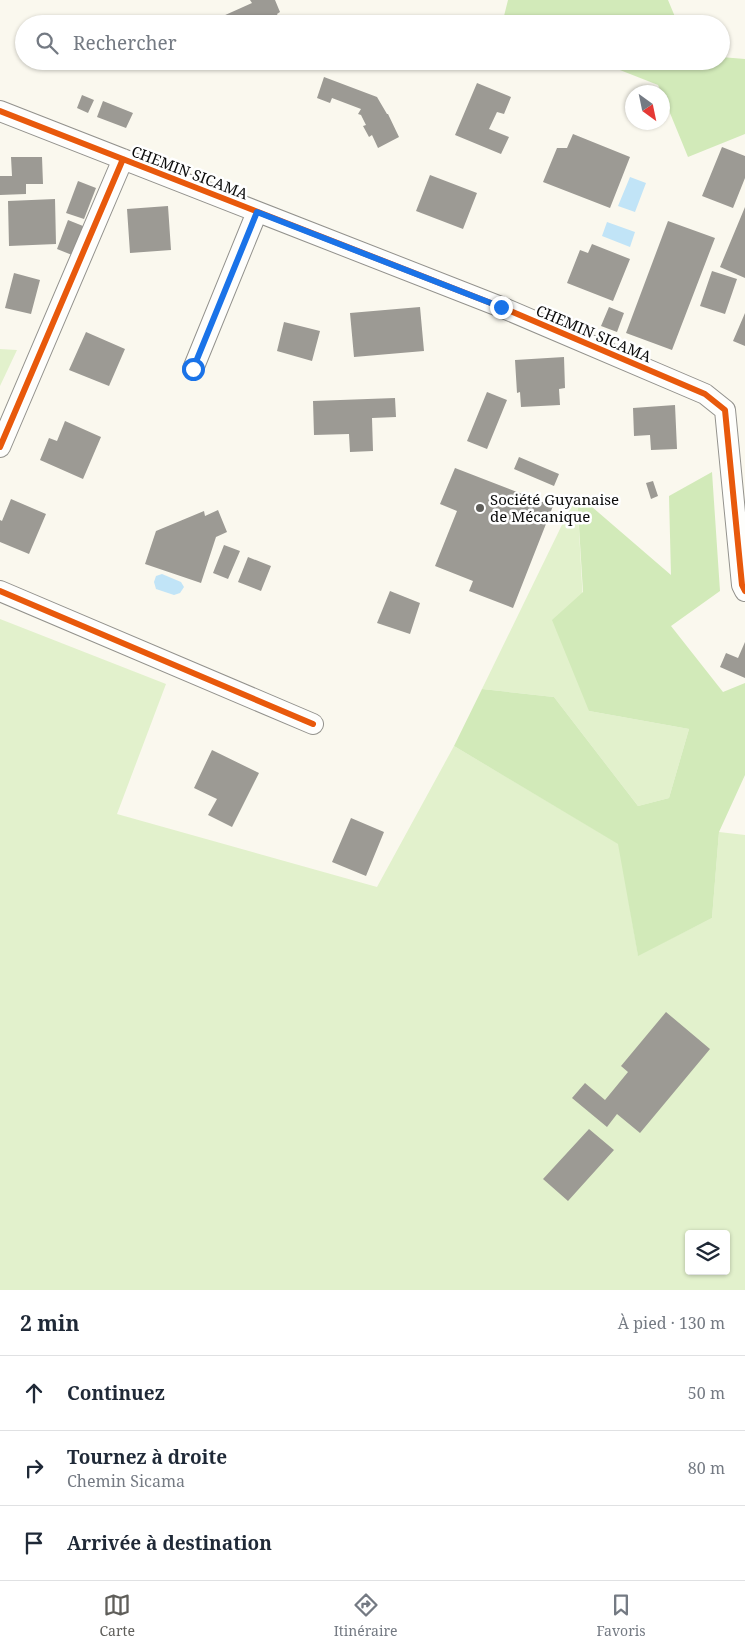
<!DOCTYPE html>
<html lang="fr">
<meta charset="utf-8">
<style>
:root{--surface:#fff;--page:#f6f6f7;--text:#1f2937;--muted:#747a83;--line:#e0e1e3;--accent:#5f5e5a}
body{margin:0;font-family:"Noto Serif",serif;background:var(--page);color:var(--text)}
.controls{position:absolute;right:15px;bottom:15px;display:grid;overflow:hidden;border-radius:5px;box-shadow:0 1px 4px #0004}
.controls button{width:45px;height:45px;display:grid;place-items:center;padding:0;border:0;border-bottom:1px solid var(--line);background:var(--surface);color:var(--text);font:25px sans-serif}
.compass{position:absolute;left:625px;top:85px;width:45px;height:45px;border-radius:50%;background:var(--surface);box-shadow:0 1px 4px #0004;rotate:147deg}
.stop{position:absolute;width:15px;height:15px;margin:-11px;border:4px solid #1a73e8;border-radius:50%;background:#fff}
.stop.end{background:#1a73e8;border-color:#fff;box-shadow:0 1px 5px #0008}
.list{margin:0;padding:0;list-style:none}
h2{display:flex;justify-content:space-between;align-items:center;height:65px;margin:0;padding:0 20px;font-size:21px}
h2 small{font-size:16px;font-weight:400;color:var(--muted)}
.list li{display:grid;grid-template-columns:32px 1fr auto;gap:15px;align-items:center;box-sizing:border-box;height:75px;padding:0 20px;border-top:1px solid var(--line)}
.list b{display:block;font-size:19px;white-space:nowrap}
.list p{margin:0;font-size:16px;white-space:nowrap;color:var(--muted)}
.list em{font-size:16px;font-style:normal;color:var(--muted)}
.icon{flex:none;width:28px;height:28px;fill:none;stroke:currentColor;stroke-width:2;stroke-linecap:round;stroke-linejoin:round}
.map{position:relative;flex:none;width:745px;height:1290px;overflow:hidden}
.search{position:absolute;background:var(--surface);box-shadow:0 1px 4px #0004;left:15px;right:15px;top:15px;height:55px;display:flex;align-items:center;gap:12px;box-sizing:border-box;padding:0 18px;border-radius:28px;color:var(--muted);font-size:19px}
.sheet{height:290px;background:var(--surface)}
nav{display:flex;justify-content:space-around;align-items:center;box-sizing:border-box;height:70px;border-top:1px solid var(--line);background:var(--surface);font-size:14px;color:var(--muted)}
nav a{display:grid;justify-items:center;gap:2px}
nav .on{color:var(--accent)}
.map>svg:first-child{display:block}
</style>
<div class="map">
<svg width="745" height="1290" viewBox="0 0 745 1290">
<rect width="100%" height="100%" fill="#faf8ee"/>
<!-- green -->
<path fill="#e2f1cc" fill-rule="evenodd" d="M 0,349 L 17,350 L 0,386 Z
M 577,494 L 589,711 L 689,729 L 669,798 L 638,806 L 554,697 L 482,689 Z
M 0,619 L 166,684 L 117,814 L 377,887 L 454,746 L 619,844 L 638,955 L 712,918 L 719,832 L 745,835 L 745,1290 L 0,1290 ZM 689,1234 L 726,1234 L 726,1271 L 689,1271 Z"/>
<!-- forest -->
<path fill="#d2eab9" d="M 508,0 L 668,0 L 678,24 L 502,24 Z
M 721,57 L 745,59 L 745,134 L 688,157 L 663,96 L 662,92 L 661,92 L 658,85 L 597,61 L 721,61 Z
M 712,472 L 720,591 L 671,626 L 723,692 L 745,683 L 745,775 L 719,832 L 712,918 L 638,956 L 618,844 L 454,746 L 482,689 L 554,697 L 638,806 L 669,798 L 689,729 L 589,711 L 552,620 L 583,592 L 577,494 L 671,575 L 669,496 Z"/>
<!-- water -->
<path fill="#c1e4f7" d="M 630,177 L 646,183 L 635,212 L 618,206 Z
M 607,222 L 635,232 L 630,247 L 602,236 Z
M 162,574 L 181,582 L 184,587 L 180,593 L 174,595 L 156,589 L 154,582 L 156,576 Z"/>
<!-- building -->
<path fill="#9c9a94" d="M 250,0 L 275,0 L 280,12 L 277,14 L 282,24 L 226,24 L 223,16 L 252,3 Z
M 324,77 L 377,97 L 387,114 L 388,114 L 399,137 L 378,148 L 372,135 L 369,137 L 363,126 L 366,125 L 361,115 L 358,114 L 361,109 L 332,98 L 330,103 L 317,98 Z
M 477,83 L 511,97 L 504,114 L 497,112 L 489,129 L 509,137 L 501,154 L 455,135 Z
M 82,95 L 94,100 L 88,113 L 77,108 Z
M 103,101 L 133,113 L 126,128 L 97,117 Z
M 573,134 L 630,157 L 610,208 L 543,182 L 557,148 L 567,148 Z
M 722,147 L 745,156 L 745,178 L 733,208 L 702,196 Z
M 11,157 L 42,157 L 43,184 L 26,184 L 26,194 L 0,195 L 0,176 L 12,176 Z
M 430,175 L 477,193 L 463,229 L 416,211 Z
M 78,181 L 96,188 L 84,219 L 66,213 Z
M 55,199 L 56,244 L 9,246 L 8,201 Z
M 168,206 L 171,250 L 130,253 L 127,209 Z
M 745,207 L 745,278 L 720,267 Z
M 68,220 L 83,226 L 72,255 L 57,249 Z
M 668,221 L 715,238 L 672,350 L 626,333 Z
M 592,244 L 630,259 L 613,301 L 567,283 L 580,250 L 588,253 Z
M 712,271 L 737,279 L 725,314 L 700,306 Z
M 14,273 L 40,280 L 31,314 L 5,308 Z
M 420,307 L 424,351 L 354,357 L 350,313 Z
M 609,307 L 624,313 L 617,332 L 601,326 Z
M 745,313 L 745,346 L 733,341 Z
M 284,322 L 320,331 L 312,361 L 277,351 Z
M 86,332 L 125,349 L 109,386 L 69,370 Z
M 564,357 L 565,388 L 559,389 L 560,405 L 521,407 L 520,392 L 517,393 L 515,360 Z
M 487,392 L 507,400 L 487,449 L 467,441 Z
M 395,398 L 396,417 L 372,418 L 373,451 L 350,452 L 349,434 L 314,435 L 313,401 Z
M 675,405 L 677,449 L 651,450 L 650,435 L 634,436 L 633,408 Z
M 65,421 L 101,437 L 83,479 L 40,460 L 49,438 L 57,441 Z
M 519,457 L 559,474 L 554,486 L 514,469 Z
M 455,468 L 553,506 L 513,608 L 469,591 L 473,581 L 435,566 L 457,511 L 440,504 Z
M 653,481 L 658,496 L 651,499 L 646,483 Z
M 11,499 L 46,514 L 29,554 L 0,542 L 0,520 L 2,521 Z
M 218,510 L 227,532 L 216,537 L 201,583 L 145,564 L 156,531 L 204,511 L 205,516 Z
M 224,545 L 240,551 L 228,579 L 213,573 Z
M 248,557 L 271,566 L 261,591 L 238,582 Z
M 390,591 L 420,603 L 410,634 L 377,623 Z
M 745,642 L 745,678 L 720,667 L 726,653 L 738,658 Z
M 212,750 L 259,773 L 232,827 L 208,815 L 217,799 L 194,788 Z
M 351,818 L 384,832 L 366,876 L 332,862 Z
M 666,1012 L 710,1049 L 640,1133 L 617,1114 L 607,1127 L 572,1098 L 585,1083 L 605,1100 L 628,1072 L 621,1066 Z
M 589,1129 L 614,1150 L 568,1201 L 543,1179 Z"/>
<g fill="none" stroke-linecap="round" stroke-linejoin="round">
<defs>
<path id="minor" d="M 0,111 L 501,307 L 705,394 L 725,410 L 742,585 L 745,591
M 193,369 L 257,212
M 0,447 L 123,159
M 0,591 L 313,724"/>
</defs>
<!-- minor casing -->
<use href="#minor" stroke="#93928d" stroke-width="22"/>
<!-- minor -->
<use href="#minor" stroke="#fefefc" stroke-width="20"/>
<defs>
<path id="cycleway" d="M 0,111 L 501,307 L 705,394 L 725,410 L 742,585 L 745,591
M 0,447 L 123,159
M 0,591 L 313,724"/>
</defs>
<!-- cycleway casing -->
<use href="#cycleway" stroke="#fff" stroke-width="9"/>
<!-- cycleway -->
<use href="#cycleway" stroke="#e8590c" stroke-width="6"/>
</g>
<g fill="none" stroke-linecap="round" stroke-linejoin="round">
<!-- route -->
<path stroke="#1a73e8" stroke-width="6" d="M 193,369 L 257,212 L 501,307"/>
</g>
<!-- markers -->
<circle fill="#5f5e5a" stroke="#fff" stroke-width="2" cx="480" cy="508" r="5"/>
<g text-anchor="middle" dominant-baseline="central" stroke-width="5" stroke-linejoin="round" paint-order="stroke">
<!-- street labels -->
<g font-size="15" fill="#0b0b0b" stroke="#fff">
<text transform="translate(190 172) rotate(21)">CHEMIN SICAMA</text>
<text transform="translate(594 333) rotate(23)">CHEMIN SICAMA</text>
</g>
<!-- poi labels -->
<g font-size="15" fill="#0b0b0b" stroke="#fff" text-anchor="start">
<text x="490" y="499">Société Guyanaise<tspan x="490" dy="17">de Mécanique</tspan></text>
</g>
</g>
</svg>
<div class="controls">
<button><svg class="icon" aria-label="layers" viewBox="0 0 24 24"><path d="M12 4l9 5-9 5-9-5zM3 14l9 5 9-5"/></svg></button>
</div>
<svg class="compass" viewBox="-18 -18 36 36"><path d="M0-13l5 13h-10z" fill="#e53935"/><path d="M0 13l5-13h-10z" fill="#747a83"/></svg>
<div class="stop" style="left:193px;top:369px"></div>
<div class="stop end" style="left:501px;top:307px"></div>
<div class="search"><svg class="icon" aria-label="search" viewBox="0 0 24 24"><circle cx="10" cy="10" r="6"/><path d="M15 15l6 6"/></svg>Rechercher</div>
</div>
<section class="sheet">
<h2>2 min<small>À pied · 130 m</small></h2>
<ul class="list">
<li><svg class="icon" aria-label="ahead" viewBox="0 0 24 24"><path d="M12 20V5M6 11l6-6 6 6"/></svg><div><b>Continuez</b></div><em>50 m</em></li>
<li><svg class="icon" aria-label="right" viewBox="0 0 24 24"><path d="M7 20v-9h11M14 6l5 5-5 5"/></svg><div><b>Tournez à droite</b><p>Chemin Sicama</p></div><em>80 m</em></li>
<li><svg class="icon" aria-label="arrive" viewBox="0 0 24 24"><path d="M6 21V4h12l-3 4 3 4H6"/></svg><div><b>Arrivée à destination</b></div></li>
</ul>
</section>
<nav>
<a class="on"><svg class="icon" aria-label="map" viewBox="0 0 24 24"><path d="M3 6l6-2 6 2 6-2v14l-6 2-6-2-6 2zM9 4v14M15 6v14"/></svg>Carte</a>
<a><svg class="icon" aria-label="directions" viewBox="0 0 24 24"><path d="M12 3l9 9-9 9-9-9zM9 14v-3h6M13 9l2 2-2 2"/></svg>Itinéraire</a>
<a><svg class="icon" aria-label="saved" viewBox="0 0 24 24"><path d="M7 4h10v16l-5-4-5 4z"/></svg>Favoris</a>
</nav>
